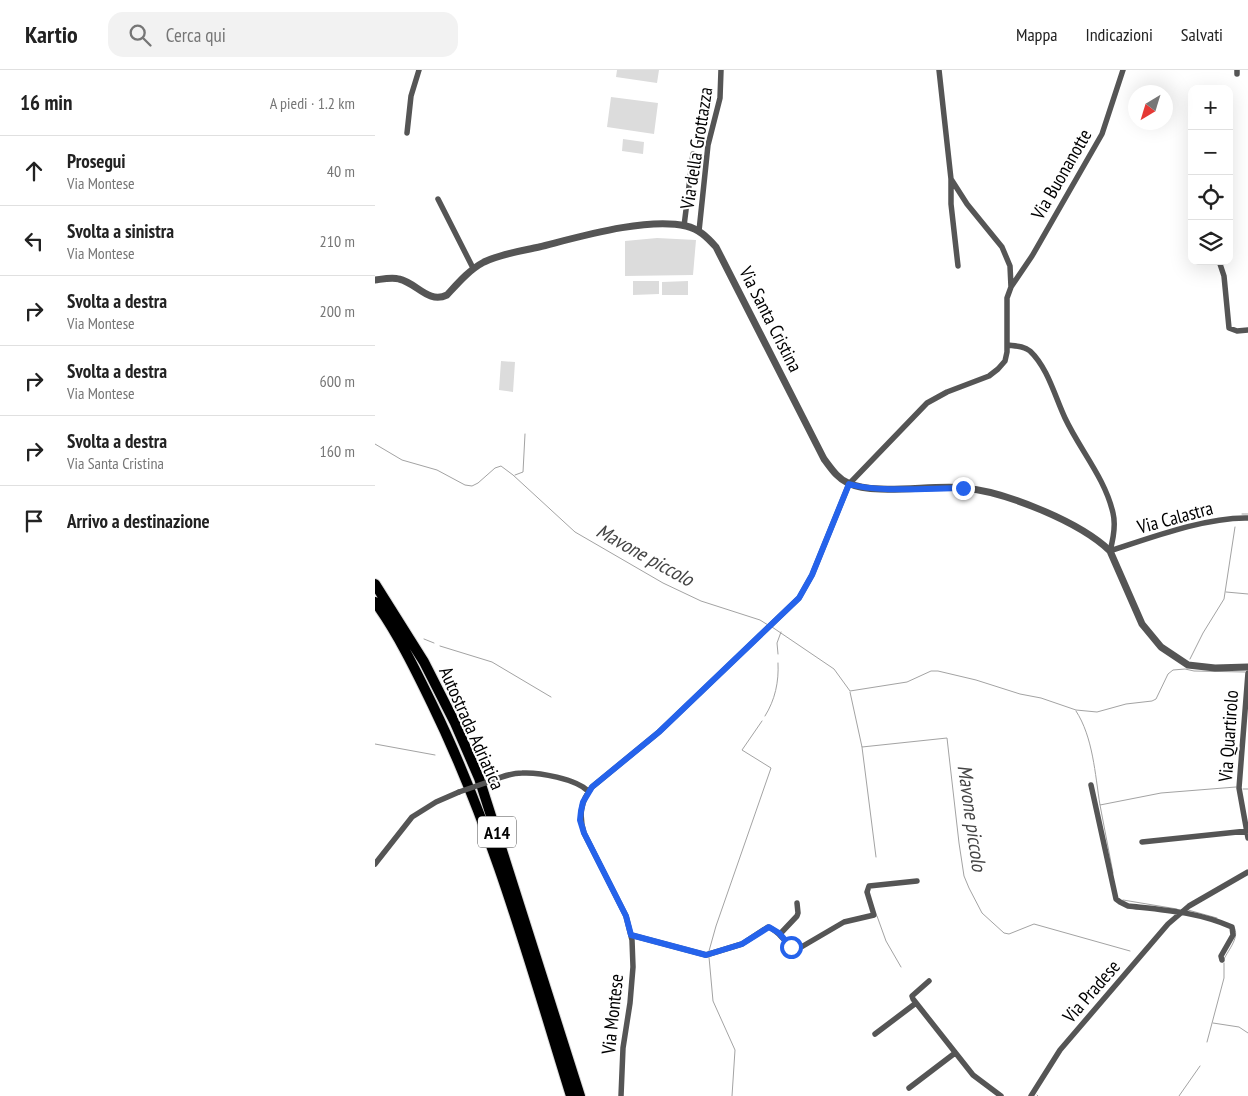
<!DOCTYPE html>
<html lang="it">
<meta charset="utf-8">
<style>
:root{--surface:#fff;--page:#f2f2f2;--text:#222;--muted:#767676;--line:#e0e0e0}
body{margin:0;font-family:"PT Sans Narrow",sans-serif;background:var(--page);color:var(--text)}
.controls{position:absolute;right:15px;top:15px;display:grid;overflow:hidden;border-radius:10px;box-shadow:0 5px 20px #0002}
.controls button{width:45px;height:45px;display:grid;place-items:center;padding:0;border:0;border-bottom:1px solid var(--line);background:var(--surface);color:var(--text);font:25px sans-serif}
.compass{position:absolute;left:753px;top:15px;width:45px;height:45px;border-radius:50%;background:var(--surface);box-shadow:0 5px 20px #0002;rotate:218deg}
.stop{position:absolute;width:15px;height:15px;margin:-11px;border:4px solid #2563eb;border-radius:50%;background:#fff}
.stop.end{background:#2563eb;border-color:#fff;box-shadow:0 1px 5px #0008}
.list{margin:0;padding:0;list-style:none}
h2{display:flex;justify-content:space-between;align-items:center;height:65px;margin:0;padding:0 20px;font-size:21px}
h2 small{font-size:16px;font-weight:400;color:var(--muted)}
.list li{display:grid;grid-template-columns:32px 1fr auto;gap:15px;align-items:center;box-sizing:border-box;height:70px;padding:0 20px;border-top:1px solid var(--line)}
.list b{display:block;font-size:19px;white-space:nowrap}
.list p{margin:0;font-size:16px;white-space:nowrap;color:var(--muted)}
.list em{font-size:16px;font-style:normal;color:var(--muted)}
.icon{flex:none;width:28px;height:28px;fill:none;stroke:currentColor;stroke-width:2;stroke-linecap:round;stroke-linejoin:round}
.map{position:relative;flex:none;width:873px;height:1026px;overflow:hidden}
header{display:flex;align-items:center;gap:30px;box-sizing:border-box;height:70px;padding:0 25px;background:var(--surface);border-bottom:1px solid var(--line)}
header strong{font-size:24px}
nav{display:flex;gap:28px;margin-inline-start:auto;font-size:18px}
.search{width:350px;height:45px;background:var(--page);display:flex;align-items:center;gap:12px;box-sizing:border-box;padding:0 18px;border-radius:15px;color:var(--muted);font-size:19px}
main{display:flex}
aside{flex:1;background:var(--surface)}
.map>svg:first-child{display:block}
</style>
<header>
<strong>Kartio</strong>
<div class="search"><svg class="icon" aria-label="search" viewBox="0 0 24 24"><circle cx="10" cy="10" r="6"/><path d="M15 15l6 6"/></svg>Cerca qui</div>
<nav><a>Mappa</a><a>Indicazioni</a><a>Salvati</a></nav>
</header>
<main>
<aside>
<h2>16 min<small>A piedi · 1.2 km</small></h2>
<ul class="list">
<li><svg class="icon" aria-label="ahead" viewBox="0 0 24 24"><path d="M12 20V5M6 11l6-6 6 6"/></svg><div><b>Prosegui</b><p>Via Montese</p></div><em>40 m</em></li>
<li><svg class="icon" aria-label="left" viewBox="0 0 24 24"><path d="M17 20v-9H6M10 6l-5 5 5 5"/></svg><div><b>Svolta a sinistra</b><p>Via Montese</p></div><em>210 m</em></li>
<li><svg class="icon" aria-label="right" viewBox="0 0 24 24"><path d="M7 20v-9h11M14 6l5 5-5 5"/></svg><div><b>Svolta a destra</b><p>Via Montese</p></div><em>200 m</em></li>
<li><svg class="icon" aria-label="right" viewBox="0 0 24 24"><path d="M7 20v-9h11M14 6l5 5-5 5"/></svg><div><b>Svolta a destra</b><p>Via Montese</p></div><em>600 m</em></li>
<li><svg class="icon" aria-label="right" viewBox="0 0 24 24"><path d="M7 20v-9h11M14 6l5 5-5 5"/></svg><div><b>Svolta a destra</b><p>Via Santa Cristina</p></div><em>160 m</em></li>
<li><svg class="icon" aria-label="arrive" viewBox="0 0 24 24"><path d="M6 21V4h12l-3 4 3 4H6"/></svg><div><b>Arrivo a destinazione</b></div></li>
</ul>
</aside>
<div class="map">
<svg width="873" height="1026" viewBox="0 0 873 1026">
<rect width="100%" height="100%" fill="#fff"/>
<!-- green -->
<path fill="#dcdcdc" d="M 242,0 L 284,0 L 282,13 L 241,7 Z
M 236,27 L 283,33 L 279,64 L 232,57 Z
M 248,69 L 269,72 L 268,84 L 247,81 Z
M 282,168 L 321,170 L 318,205 L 250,206 L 250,171 Z
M 258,211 L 284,211 L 284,224 L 258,225 Z
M 313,211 L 313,225 L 287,225 L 287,212 Z
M 126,291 L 140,292 L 138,322 L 124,320 Z"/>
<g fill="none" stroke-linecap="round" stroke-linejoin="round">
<!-- stream -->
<path stroke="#a3a3a3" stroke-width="1" d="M 0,374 L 27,390 L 62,400 L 90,415 L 97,416 L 103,413 L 120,398 L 126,396 L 138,405 L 200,462 L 288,513 L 326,531 L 385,550 L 393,555
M 140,405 L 148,402 L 150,364
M 867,444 L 873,444
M 851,522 L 873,524
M 397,557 L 459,599 L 475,621 L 532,612 L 556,601 L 563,601 L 601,610 L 645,624 L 666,628 L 701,640 L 722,642 L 751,634 L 777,631 L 781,629 L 793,604 L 798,600 L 810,599 L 819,601 L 870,602
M 49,569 L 59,573
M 65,576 L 117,592 L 176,627
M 403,584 L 402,573 L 406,562
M 815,589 L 828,563 L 849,529 L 860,457
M 475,622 L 487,677 L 572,668 L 584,773 L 589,806 L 594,818 L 607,843 L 629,863 L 634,864 L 659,854 L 755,881
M 701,641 C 718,667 720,704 725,735 L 786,723 L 861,717
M 390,646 C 400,630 404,612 403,593
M 0,674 L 60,685
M 487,677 L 501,787
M 868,719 L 873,719
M 725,735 L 738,803
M 748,830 L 802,839
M 813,840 L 842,848
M 502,846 L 511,871 L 526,897
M 334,881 L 341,856 L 396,698 L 367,680 L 387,651
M 334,887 L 338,931 L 360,980 L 357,1026
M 849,889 C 854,879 865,867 859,857
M 838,953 L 864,957 L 873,963
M 832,972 L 849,908 L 849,893
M 662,1025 L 663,1026
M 804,1026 L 825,996"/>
<defs>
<path id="motorway" d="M 0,514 L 49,592 L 80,653 L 104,708 L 205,1026
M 0,532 C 22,562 41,601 57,634 C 118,759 155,894 196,1026"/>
</defs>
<!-- motorway casing -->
<use href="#motorway" stroke="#dbdbdb" stroke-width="12"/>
<!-- minor -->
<path stroke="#555" stroke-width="5.5" d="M 862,0 L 862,4
M 32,63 L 36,26 L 44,0
M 576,109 L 576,134 L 583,196
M 63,129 L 98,198
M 309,156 L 318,84
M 324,161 L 333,75 L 345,28 L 346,0
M 844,191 L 849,206 L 854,258 L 862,261 L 873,260
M 636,217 L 657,186 L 727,64 L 748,0
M 633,275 C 641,276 649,276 655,281 C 673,298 680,327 690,348 C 705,380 730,408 738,443 C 741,455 738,470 735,481
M 735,481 C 775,468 831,447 873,448
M 873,603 L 864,718 L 873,768
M 116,711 C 126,707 136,703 147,703 C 164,702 201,709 213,721
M 716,715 L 741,829 L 745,832 L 753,836 C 790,840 823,842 857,857 L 858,865 L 846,886 L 847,890
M 767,772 L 872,761
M 0,794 L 37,747 L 61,732 L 84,722
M 405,864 L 422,846 L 423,843 L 422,833
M 256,865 L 331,885 L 367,874 L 393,857 C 408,862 411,881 428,876 L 469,852 L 499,845 L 492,822 L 494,816 L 542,811
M 554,911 L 537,926 L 538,929 L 598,1005 L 626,1026
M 500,964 L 541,933
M 534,1018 L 580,983
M 246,1026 L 248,978 L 255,933 L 258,897 L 257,870 L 251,846 L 209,763 C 204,746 205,732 217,717 L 284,662 L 424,528 L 437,505 L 474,414 L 552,333 L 572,322 L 614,306 L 623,299 L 630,291 L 632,282 L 632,228 L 636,217 L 635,196 L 627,177 L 592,134 L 576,109 L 564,0
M 656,1026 L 685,980 L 793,854 L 814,836 L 873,802"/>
<!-- tertiary -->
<path stroke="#555" stroke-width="7" d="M 0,210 C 8,209 17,207 24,209 C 42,213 53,234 72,225 C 83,213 94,200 109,192 C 125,184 146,181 164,177 C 204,167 271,147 311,156 C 324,159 332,167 341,177 L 449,389 C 456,398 462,408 473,413 C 501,426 558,414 590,418 C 631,422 705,452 735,481 L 767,554 L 786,577 L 813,595 L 840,598 L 873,597"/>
<!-- motorway -->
<use href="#motorway" stroke="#000" stroke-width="10"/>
<!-- minor-bridge -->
<path stroke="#555" stroke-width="5.5" d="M 84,722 L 116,711"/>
</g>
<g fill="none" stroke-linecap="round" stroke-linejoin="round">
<!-- route -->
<path stroke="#2563eb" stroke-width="6" d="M 416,877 L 404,863 L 394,857 L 367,874 L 331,885 L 256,865 L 251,846 L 209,763 L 205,750 L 206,741 L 208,732 L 217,717 L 284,662 L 424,528 L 437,505 L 474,414 C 504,423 555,418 588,418"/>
</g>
<g text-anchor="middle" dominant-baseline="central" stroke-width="4" stroke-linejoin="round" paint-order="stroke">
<!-- shield labels -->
<rect fill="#fff" stroke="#4c4c4c" stroke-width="1" x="103" y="746.5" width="38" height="31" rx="4"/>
<g font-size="18" font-weight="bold" fill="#000">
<text x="122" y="762">A14</text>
</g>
<!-- street labels -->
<g font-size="19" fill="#000" stroke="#fff">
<text transform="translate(321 78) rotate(-81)">Via della Grottazza</text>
<text transform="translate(686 104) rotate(-60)">Via Buonanotte</text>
<text transform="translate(396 249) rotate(63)">Via Santa Cristina</text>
<text transform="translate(800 447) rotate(-15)">Via Calastra</text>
<text transform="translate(97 658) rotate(66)">Autostrada Adriatica</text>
<text transform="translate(853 666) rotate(-86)">Via Quartirolo</text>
<text transform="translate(716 921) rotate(-49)">Via Pradese</text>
<text transform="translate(237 944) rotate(-84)">Via Montese</text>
</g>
<!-- water labels -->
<g font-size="20" font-style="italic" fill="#444" stroke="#fff">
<text transform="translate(270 485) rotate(29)">Mavone piccolo</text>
<text transform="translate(597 748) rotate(82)">Mavone piccolo</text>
</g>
</g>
</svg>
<div class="controls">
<button>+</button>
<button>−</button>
<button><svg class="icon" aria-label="locate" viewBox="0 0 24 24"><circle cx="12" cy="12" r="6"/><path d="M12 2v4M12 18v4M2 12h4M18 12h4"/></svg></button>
<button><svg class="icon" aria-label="layers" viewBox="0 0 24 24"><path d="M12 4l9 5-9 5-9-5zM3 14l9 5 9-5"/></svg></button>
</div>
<svg class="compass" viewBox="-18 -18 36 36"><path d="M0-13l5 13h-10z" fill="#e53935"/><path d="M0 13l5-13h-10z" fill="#767676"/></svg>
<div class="stop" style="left:416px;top:877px"></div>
<div class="stop end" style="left:588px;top:418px"></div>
</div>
</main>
